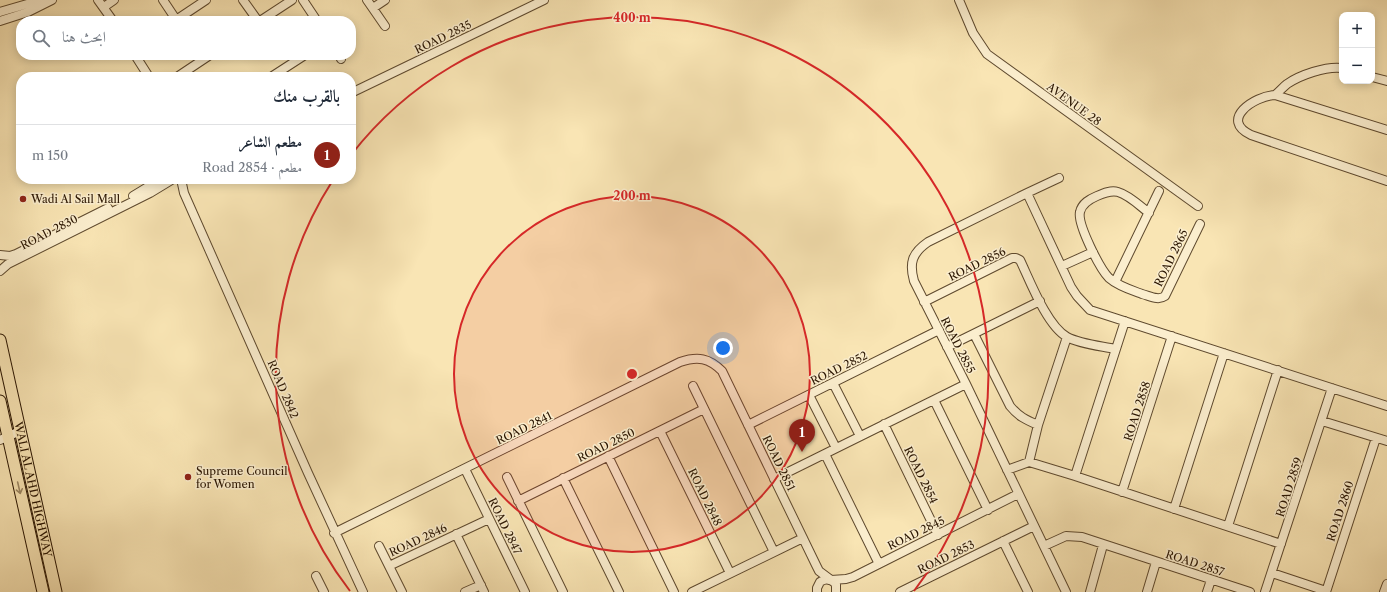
<!DOCTYPE html>
<html lang="ar">
<meta charset="utf-8">
<style>
:root{--surface:#fff;--page:#f6f6f7;--text:#1f2937;--muted:#747a83;--line:#e0e1e3;--accent:#8f2418}
body{margin:0;font-family:"Libre Caslon Text",Amiri,serif;background:var(--page);color:var(--text);direction:rtl}
.controls{position:absolute;right:12px;top:12px;display:grid;overflow:hidden;border-radius:8px;box-shadow:0 2px 10px #0003}
.controls button{width:36px;height:36px;display:grid;place-items:center;padding:0;border:0;border-bottom:1px solid var(--line);background:var(--surface);color:var(--text);font:20px sans-serif}
.you{position:absolute;left:723px;top:348px;width:14px;height:14px;margin:-10px;border:3px solid #fff;border-radius:50%;background:#1a73e8;box-shadow:0 0 0 6px #1a73e833}
.badge{display:grid;place-items:center;width:26px;height:26px;border-radius:50%;background:var(--accent);color:#fff;font-size:13px;font-weight:700}
.pin{position:absolute;translate:-50% -33px;filter:drop-shadow(0 1px 2px #0008)}
.pin::after{content:'';position:absolute;top:21px;width:14px;height:12px;background:inherit;clip-path:polygon(0 0,100% 0,50% 100%)}
.list{margin:0;padding:0;list-style:none}
h2{display:flex;justify-content:space-between;align-items:center;height:52px;margin:0;padding:0 16px;font-size:17px}
h2 small{font-size:13px;font-weight:400;color:var(--muted)}
.list li{display:grid;grid-template-columns:26px 1fr auto;gap:12px;align-items:center;box-sizing:border-box;height:60px;padding:0 16px;border-top:1px solid var(--line)}
.list b{display:block;font-size:15px;white-space:nowrap}
.list p{margin:0;font-size:13px;white-space:nowrap;color:var(--muted)}
.list em{font-size:13px;font-style:normal;color:var(--muted)}
.icon{flex:none;width:22px;height:22px;fill:none;stroke:currentColor;stroke-width:2;stroke-linecap:round;stroke-linejoin:round}
.map{position:relative;flex:none;width:1387px;height:592px;overflow:hidden;direction:ltr}
.search{position:absolute;background:var(--surface);box-shadow:0 2px 10px #0003;left:16px;top:16px;width:340px;height:44px;display:flex;align-items:center;gap:10px;box-sizing:border-box;padding:0 14px;border-radius:16px;color:var(--muted);font-size:15px}
.panel{position:absolute;background:var(--surface);box-shadow:0 2px 10px #0003;left:16px;top:72px;width:340px;height:112px;border-radius:16px;direction:rtl}
.map>svg:first-child{display:block}
</style>
<div class="map">
<svg width="1387" height="592" viewBox="0 0 1387 592">
<rect width="100%" height="100%" fill="#f9e5b4"/>
<filter id="stains"><feTurbulence type="fractalNoise" baseFrequency=".005" numOctaves="4"/><feColorMatrix values="0 0 0 0 .2 0 0 0 0 .09 0 0 0 0 .02 0 0 0 .5 -.17"/></filter>
<radialGradient id="worn" r=".72"><stop offset=".6" stop-color="#630" stop-opacity="0"/><stop offset="1" stop-color="#630" stop-opacity=".3"/></radialGradient>
<g fill="none" stroke-linecap="round" stroke-linejoin="round">
<defs>
<path id="minor" d="M 98,0 L 113,21
M 163,0 L 177,21
M 243,0 L 258,21
M 303,0 L 317,21
M 367,0 L 385,26
M 959,0 L 973,33 L 987,54 L 1198,206
M 104,7 L 114,0
M 373,8 L 385,0
M 0,12 L 41,0
M 176,20 L 206,0
M 0,21 L 28,12 L 52,0
M 260,21 L 292,0
M 135,55 L 149,77
M 339,55 L 341,59
M 177,77 L 210,55
M 271,77 L 305,55
M 1372,77 L 1387,81
M 351,93 L 544,0
M 1275,95 C 1279,92 1283,87 1287,84 C 1300,75 1326,66 1342,68
M 1387,130 L 1275,95 C 1254,96 1219,120 1251,135 L 1387,181
M 1059,178 L 1027,193 L 928,242 C 912,253 909,263 914,281 L 966,384 L 1066,592
M 181,179 L 184,193 L 308,473 L 363,592
M 1027,193 L 1071,287 L 1077,296 L 1090,310 L 1387,406
M 133,196 L 161,179
M 1149,213 C 1140,206 1129,195 1118,192 C 1111,190 1104,193 1097,196 C 1090,199 1082,203 1080,212 C 1077,224 1100,269 1109,278 C 1118,286 1131,290 1142,294 C 1150,296 1158,301 1165,296 L 1200,224
M 0,255 L 10,256 L 16,254 L 108,208
M 1062,266 L 1093,252
M 0,271 L 8,264 L 150,193 L 173,179
M 1115,282 L 1159,191
M 924,302 L 1012,258 L 1016,258 L 1020,260 C 1030,281 1047,326 1067,337 C 1080,344 1101,346 1115,349
M 974,334 L 1010,406 C 1018,416 1026,420 1038,425
M 947,347 L 1040,301
M 833,383 L 860,436
M 693,386 L 774,552
M 809,395 L 836,448
M 934,400 L 988,510
M 1322,421 L 1387,441
M 884,424 L 938,535
M 748,425 L 939,330
M 660,431 L 730,573
M 0,440 L 20,431
M 825,454 L 879,564
M 608,456 L 674,592
M 1029,462 L 1038,425 L 1067,337
M 465,469 L 525,592
M 1007,470 L 1029,462 L 1075,476 L 1281,544
M 1075,476 L 1125,321
M 507,477 L 563,592
M 563,478 L 619,592
M 774,479 L 966,384
M 1122,492 L 1172,336
M 518,501 L 704,409
M 1174,509 L 1224,353
M 1228,526 L 1278,370
M 334,533 L 680,362 C 698,356 709,358 722,371 L 816,565 L 819,571 L 831,580 L 846,579 L 853,577 L 1018,494
M 456,534 L 484,592
M 1003,541 L 1028,592
M 379,546 L 402,592
M 1044,546 L 1066,536 L 1082,537 L 1250,592
M 389,566 L 489,519
M 1272,573 L 1326,591
M 316,576 L 324,592
M 465,592 L 481,585
M 692,592 L 803,538
M 817,592 L 817,588 L 820,582 C 825,578 831,579 836,584 L 836,592
M 900,592 L 1034,526
M 1090,592 L 1103,545
M 1147,592 L 1156,562
M 1207,592 L 1211,580
M 1265,592 L 1332,388
M 1326,592 L 1376,438
M 1384,592 L 1387,584"/>
<g id="major">
<path id="s1" d="M 0,340 L 56,592"/>
<path d="M 0,401 L 43,592"/>
</g>
</defs>
<!-- minor casing -->
<use href="#minor" stroke="#5e492e" stroke-width="10"/>
<!-- major casing -->
<use href="#major" stroke="#2a1501" stroke-width="13"/>
<!-- minor -->
<use href="#minor" stroke="#fbeece" stroke-width="8"/>
<!-- major -->
<use href="#major" stroke="#f9e5b4" stroke-width="11"/>
</g>
<!-- one-way arrows -->
<defs><path id="oneway-shaft" d="M-6 0H5M1.5-3L5.5 0L1.5 3" fill="none" stroke-width="1.6" stroke-linecap="round" stroke-linejoin="round"/></defs>
<use stroke="#9c8763" href="#oneway-shaft" transform="translate(19 488) rotate(77)"/>
<!-- distance rings -->
<circle cx="632" cy="374" r="178" fill="#d62828" fill-opacity=".12"/>
<g fill="none" stroke="#d62828" stroke-width="2">
<circle cx="632" cy="374" r="178"/>
<path d="M350 591A356 356 0 0 1 333 180M351 155A356 356 0 0 1 914 591"/>
</g>
<!-- markers -->
<g fill="#8f2418" stroke="#fbeece" stroke-width="1.5">
<circle cx="23" cy="199" r="4"/>
<circle cx="188" cy="477" r="4"/>
</g>
<g text-anchor="middle" dominant-baseline="central" stroke-width="3" stroke-linejoin="round" paint-order="stroke">
<!-- street labels -->
<g font-size="11" fill="#2a1501" stroke="#fbeece">
<text transform="translate(443 37) rotate(-26)">ROAD 2835</text>
<text transform="translate(1074 104) rotate(36)">AVENUE 28</text>
<text transform="translate(49 232) rotate(-27)">ROAD 2830</text>
<text transform="translate(1171 258) rotate(-64)">ROAD 2865</text>
<text transform="translate(977 264) rotate(-26)">ROAD 2856</text>
<text transform="translate(958 345) rotate(63)">ROAD 2855</text>
<text transform="translate(839 368) rotate(-26)">ROAD 2852</text>
<text transform="translate(283 389) rotate(67)">ROAD 2842</text>
<text transform="translate(1137 411) rotate(-72)">ROAD 2858</text>
<text transform="translate(524 428) rotate(-26)">ROAD 2841</text>
<text transform="translate(606 445) rotate(-26)">ROAD 2850</text>
<text transform="translate(779 463) rotate(64)">ROAD 2851</text>
<text transform="translate(921 475) rotate(64)">ROAD 2854</text>
<text transform="translate(1289 487) rotate(-72)">ROAD 2859</text>
<text stroke="none"><textPath href="#s1" startOffset="153">WALI AL AHD HIGHWAY</textPath></text>
<text transform="translate(705 497) rotate(64)">ROAD 2848</text>
<text transform="translate(1340 511) rotate(-72)">ROAD 2860</text>
<text transform="translate(505 526) rotate(64)">ROAD 2847</text>
<text transform="translate(916 533) rotate(-26)">ROAD 2845</text>
<text transform="translate(418 540) rotate(-25)">ROAD 2846</text>
<text transform="translate(946 557) rotate(-26)">ROAD 2853</text>
<text transform="translate(1195 563) rotate(18)">ROAD 2857</text>
</g>
<!-- poi labels -->
<g font-size="11" fill="#2a1501" stroke="#fbeece" text-anchor="start">
<text x="31" y="199">Wadi Al Sail Mall</text>
<text x="196" y="471">Supreme Council<tspan x="196" dy="13">for Women</tspan></text>
</g>
</g>
<circle cx="632" cy="374" r="6" fill="#d62828" stroke="#fbeece" stroke-width="2"/>
<g font-size="12" text-anchor="middle" font-weight="bold" fill="#d62828" stroke="#fbeece" stroke-width="3" stroke-linejoin="round" paint-order="stroke">
<text x="632" y="22">400 m</text>
<text x="632" y="200">200 m</text>
</g>
<rect width="100%" height="100%" filter="url(#stains)"/>
<rect width="100%" height="100%" fill="url(#worn)"/>
</svg>
<div class="controls">
<button>+</button>
<button>−</button>
</div>
<div class="you"></div>
<div class="pin badge" style="left:802px;top:452px">1</div>
<div class="search"><svg class="icon" aria-label="search" viewBox="0 0 24 24"><circle cx="10" cy="10" r="6"/><path d="M15 15l6 6"/></svg>ابحث هنا</div>
<section class="panel">
<h2>بالقرب منك<small></small></h2>
<ul class="list">
<li><span class="badge">1</span><div><b>مطعم الشاعر</b><p>مطعم · Road 2854</p></div><em>150 m</em></li>
</ul>
</section>
</div>
